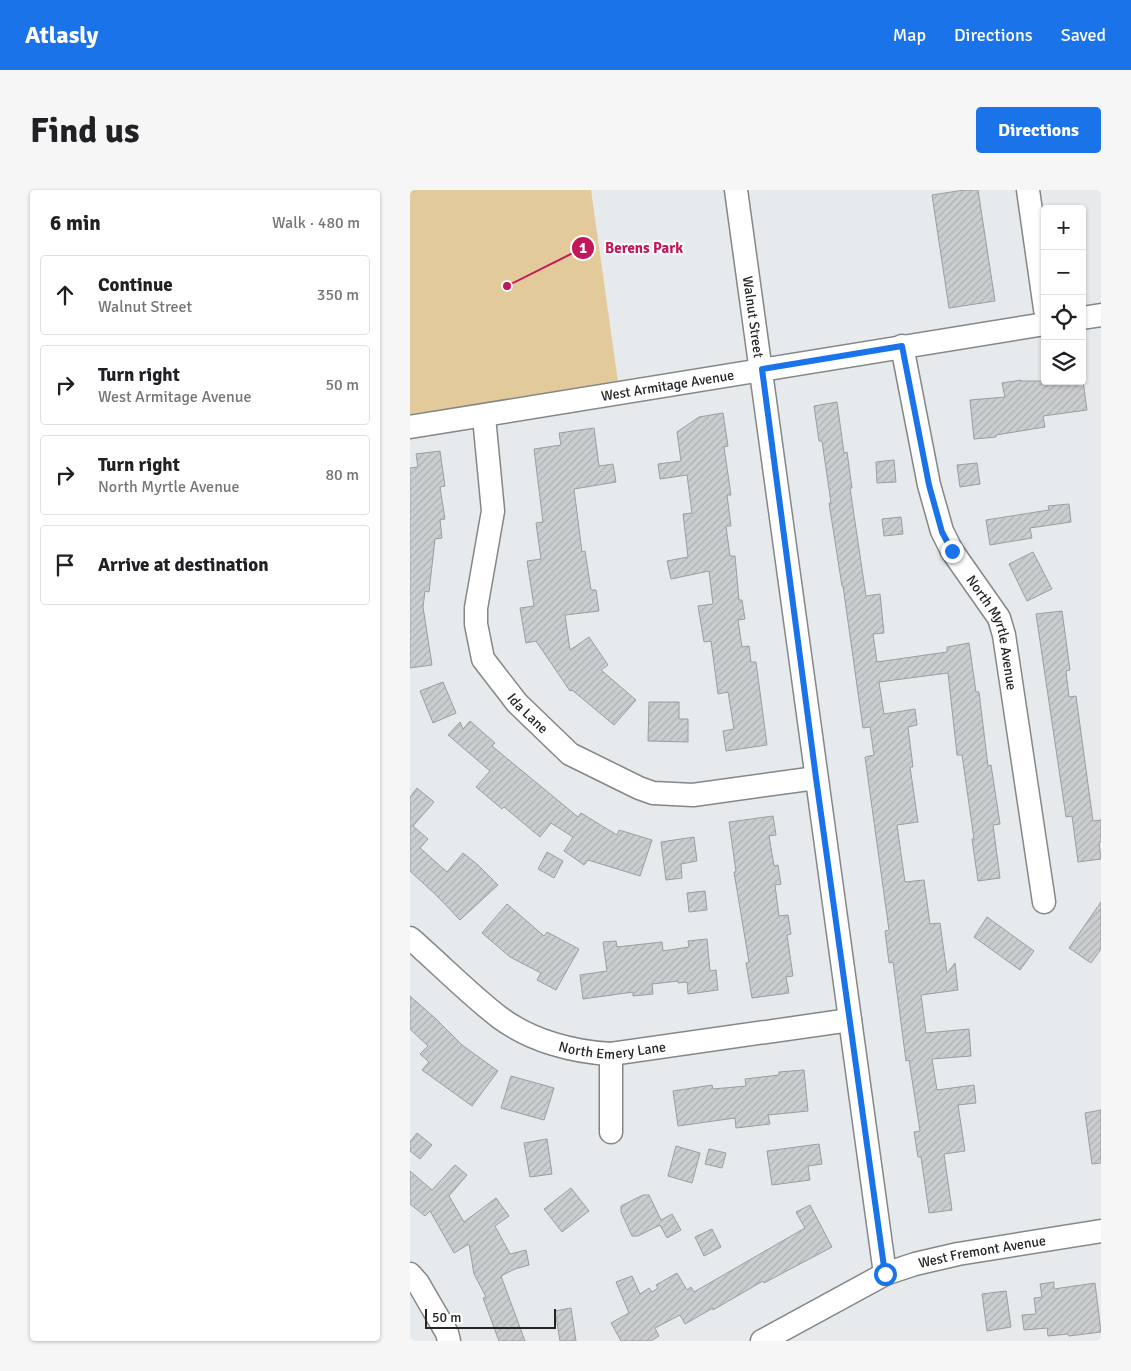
<!DOCTYPE html>
<meta charset="utf-8">
<style>
:root{--surface:#fff;--page:#f6f6f6;--text:#202124;--muted:#757577;--line:#e0e0e0;--accent:#1a73e8}
body{margin:0;font-family:Signika,sans-serif;background:var(--page);color:var(--text)}
.controls{position:absolute;right:15px;top:15px;display:grid;overflow:hidden;border-radius:5px;box-shadow:0 1px 4px #0004}
.controls button{width:45px;height:45px;display:grid;place-items:center;padding:0;border:0;border-bottom:1px solid var(--line);background:var(--surface);color:var(--text);font:25px sans-serif}
.scale{position:absolute;left:15px;bottom:12px;width:131px;box-sizing:border-box;padding-left:5px;border:2px solid #242526;border-top:0;font-size:14px;line-height:18px;white-space:nowrap;color:#242526;-webkit-text-stroke:4px #fff;paint-order:stroke}
.stop{position:absolute;width:15px;height:15px;margin:-11px;border:4px solid #1a73e8;border-radius:50%;background:#fff}
.stop.end{background:#1a73e8;border-color:#fff;box-shadow:0 1px 5px #0008}
.list{margin:0;padding:0;list-style:none}
h2{display:flex;justify-content:space-between;align-items:center;height:65px;margin:0;padding:0 20px;font-size:21px}
h2 small{font-size:16px;font-weight:400;color:var(--muted)}
.list li{display:grid;grid-template-columns:32px 1fr auto;gap:15px;align-items:center;box-sizing:border-box;height:80px;margin:0 10px 10px;padding:0 10px;border:1px solid var(--line);border-radius:5px}
.list b{display:block;font-size:19px;white-space:nowrap}
.list p{margin:0;font-size:16px;white-space:nowrap;color:var(--muted)}
.list em{font-size:16px;font-style:normal;color:var(--muted)}
.icon{flex:none;width:28px;height:28px;fill:none;stroke:currentColor;stroke-width:2;stroke-linecap:round;stroke-linejoin:round}
.map{position:relative;flex:none;width:691px;height:1151px;overflow:hidden;border-radius:5px}
header{display:flex;align-items:center;gap:30px;box-sizing:border-box;height:70px;padding:0 25px;background:var(--accent);color:#fff}
header strong{font-size:24px}
nav{display:flex;gap:28px;margin-inline-start:auto;font-size:18px}
.intro{display:flex;align-items:center;justify-content:space-between;box-sizing:border-box;height:120px;padding:0 30px}
h1{margin:0;font-size:35px}
.button{padding:12px 22px;border-radius:5px;background:var(--accent);color:#fff;font-size:18px;font-weight:700}
main{display:flex;gap:30px;padding:0 30px}
aside{flex:1;background:var(--surface);border-radius:5px;box-shadow:0 1px 4px #0004}
.map>svg:first-child{display:block}
</style>
<header>
<strong>Atlasly</strong>
<nav><a>Map</a><a>Directions</a><a>Saved</a></nav>
</header>
<div class="intro"><h1>Find us</h1><a class="button">Directions</a></div>
<main>
<aside>
<h2>6 min<small>Walk · 480 m</small></h2>
<ul class="list">
<li><svg class="icon" aria-label="ahead" viewBox="0 0 24 24"><path d="M12 20V5M6 11l6-6 6 6"/></svg><div><b>Continue</b><p>Walnut Street</p></div><em>350 m</em></li>
<li><svg class="icon" aria-label="right" viewBox="0 0 24 24"><path d="M7 20v-9h11M14 6l5 5-5 5"/></svg><div><b>Turn right</b><p>West Armitage Avenue</p></div><em>50 m</em></li>
<li><svg class="icon" aria-label="right" viewBox="0 0 24 24"><path d="M7 20v-9h11M14 6l5 5-5 5"/></svg><div><b>Turn right</b><p>North Myrtle Avenue</p></div><em>80 m</em></li>
<li><svg class="icon" aria-label="arrive" viewBox="0 0 24 24"><path d="M6 21V4h12l-3 4 3 4H6"/></svg><div><b>Arrive at destination</b></div></li>
</ul>
</aside>
<div class="map">
<svg width="691" height="1151" viewBox="0 0 691 1151">
<defs>
<pattern id="building-hatch" width="6" height="6" patternUnits="userSpaceOnUse" patternTransform="scale(1.25)"><rect width="6" height="6" fill="#cbced0"/><path d="M-1 1l2-2M0 6l6-6M5 7l2-2" fill="none" stroke="#aeb1b2"/></pattern>
</defs>
<rect width="100%" height="100%" fill="#e7eaec"/>
<!-- green -->
<path fill="#e2ca9a" d="M 0,0 L 181,0 L 208,192 L 0,225 Z"/>
<!-- building -->
<path fill="url(#building-hatch)" stroke="#9b9e9f" d="M 554,0 L 568,0 L 585,111 L 539,118 L 522,5 Z
M 611,190 L 611,191 L 673,191 L 677,220 L 633,226 L 635,237 L 586,245 L 586,247 L 564,249 L 560,210 L 595,207 L 592,193 Z
M 427,212 L 434,263 L 437,262 L 442,298 L 440,298 L 456,406 L 470,404 L 474,443 L 463,444 L 467,472 L 537,462 L 537,457 L 559,453 L 566,502 L 569,502 L 578,576 L 581,575 L 590,634 L 583,635 L 590,688 L 568,691 L 562,649 L 564,649 L 552,565 L 547,565 L 538,483 L 469,492 L 474,524 L 505,519 L 507,535 L 498,537 L 503,577 L 500,577 L 508,632 L 487,635 L 495,692 L 514,690 L 520,734 L 530,733 L 537,783 L 545,773 L 548,800 L 511,805 L 516,843 L 559,839 L 561,866 L 522,869 L 527,900 L 564,895 L 566,913 L 548,915 L 555,961 L 534,964 L 542,1020 L 519,1023 L 511,967 L 508,967 L 504,942 L 510,941 L 499,870 L 496,871 L 483,772 L 479,773 L 475,741 L 479,740 L 455,567 L 464,565 L 460,537 L 453,538 L 433,396 L 432,396 L 419,313 L 421,313 L 412,251 L 409,251 L 404,216 Z
M 313,223 L 318,256 L 314,257 L 321,305 L 317,305 L 321,336 L 316,336 L 320,366 L 325,366 L 329,410 L 332,410 L 335,429 L 328,430 L 332,457 L 339,456 L 341,472 L 346,472 L 357,555 L 316,561 L 313,541 L 324,539 L 318,502 L 308,504 L 301,451 L 294,452 L 288,416 L 303,414 L 299,381 L 261,389 L 257,371 L 278,367 L 273,324 L 282,323 L 277,285 L 250,289 L 248,274 L 271,271 L 267,242 L 289,227 Z
M 184,238 L 189,276 L 203,274 L 206,292 L 164,299 L 172,362 L 175,361 L 181,400 L 186,400 L 189,421 L 155,425 L 160,460 L 179,447 L 198,475 L 191,480 L 226,510 L 204,535 L 162,500 L 160,501 L 126,451 L 116,453 L 110,418 L 124,416 L 117,371 L 131,369 L 126,333 L 133,332 L 124,259 L 151,255 L 149,243 Z
M 30,261 L 35,296 L 30,297 L 35,329 L 30,330 L 32,348 L 25,349 L 19,402 L 15,401 L 13,417 L 22,475 L 0,478 L 0,278 L 8,277 L 6,264 Z
M 484,270 L 486,292 L 467,293 L 466,272 Z
M 567,273 L 570,294 L 550,297 L 547,275 Z
M 659,314 L 661,332 L 620,338 L 622,348 L 580,355 L 576,330 L 639,320 L 638,316 Z
M 491,327 L 493,344 L 474,346 L 472,329 Z
M 623,362 L 642,399 L 617,411 L 599,374 Z
M 652,421 L 660,480 L 656,481 L 659,507 L 666,506 L 683,631 L 691,630 L 691,652 L 689,652 L 691,669 L 668,672 L 662,626 L 656,627 L 626,424 Z
M 33,492 L 46,523 L 23,533 L 10,501 Z
M 239,512 L 269,512 L 269,529 L 278,529 L 278,552 L 238,551 Z
M 60,531 L 85,553 L 82,556 L 168,627 L 171,623 L 207,645 L 209,640 L 242,650 L 230,686 L 178,670 L 174,675 L 154,661 L 163,647 L 141,633 L 130,647 L 94,617 L 92,619 L 66,597 L 80,581 L 38,545 L 50,532 L 53,539 Z
M 7,598 L 24,612 L 3,636 L 18,649 L 10,658 L 37,682 L 53,663 L 68,675 L 88,695 L 50,730 L 27,706 L 0,681 L 0,607 Z
M 363,626 L 366,645 L 359,646 L 364,676 L 368,675 L 371,694 L 365,695 L 369,726 L 378,725 L 381,744 L 377,745 L 383,786 L 376,787 L 379,803 L 342,808 L 336,773 L 339,772 L 324,682 L 326,682 L 319,632 Z
M 284,647 L 287,671 L 271,674 L 272,688 L 256,690 L 251,652 Z
M 137,662 L 153,671 L 144,688 L 128,679 Z
M 295,701 L 297,720 L 279,722 L 277,703 Z
M 691,712 L 691,759 L 681,773 L 659,758 Z
M 97,714 L 134,746 L 137,742 L 169,759 L 146,800 L 127,790 L 131,783 L 100,767 L 72,743 Z
M 577,727 L 624,761 L 610,780 L 564,747 Z
M 297,749 L 300,781 L 306,780 L 308,800 L 278,804 L 277,792 L 268,793 L 268,791 L 242,794 L 243,804 L 223,806 L 223,802 L 173,809 L 170,785 L 197,781 L 193,752 L 206,751 L 207,757 L 252,752 L 253,761 L 279,757 L 278,751 Z
M 0,806 L 25,828 L 52,855 L 88,881 L 62,916 L 12,880 L 19,872 L 10,864 L 18,856 L 0,839 Z
M 394,880 L 398,921 L 358,925 L 360,934 L 326,938 L 325,928 L 268,936 L 263,901 L 302,895 L 303,899 L 336,896 L 335,889 L 369,885 L 369,882 Z
M 101,886 L 144,898 L 134,930 L 91,918 Z
M 691,920 L 691,973 L 682,974 L 675,923 Z
M 7,943 L 22,955 L 10,969 L 0,961 L 0,952 Z
M 137,949 L 142,984 L 120,987 L 114,953 Z
M 409,954 L 412,974 L 398,976 L 400,990 L 362,995 L 357,961 Z
M 266,956 L 290,963 L 282,993 L 258,986 Z
M 299,959 L 316,963 L 312,978 L 295,974 Z
M 45,975 L 57,985 L 39,1006 L 54,1032 L 86,1008 L 99,1026 L 85,1036 L 100,1064 L 116,1060 L 119,1075 L 105,1079 L 91,1086 L 115,1151 L 89,1151 L 73,1108 L 76,1107 L 64,1084 L 59,1054 L 44,1063 L 20,1021 L 15,1026 L 0,1014 L 0,981 L 22,1000 Z
M 161,998 L 179,1021 L 152,1042 L 134,1019 Z
M 233,1005 L 239,1005 L 251,1030 L 262,1024 L 271,1040 L 257,1048 L 250,1035 L 228,1046 L 222,1046 L 211,1022 L 211,1016 Z
M 400,1015 L 422,1057 L 354,1093 L 353,1091 L 303,1120 L 303,1118 L 275,1134 L 270,1125 L 245,1138 L 249,1146 L 241,1151 L 211,1151 L 201,1133 L 219,1123 L 206,1092 L 222,1086 L 230,1104 L 239,1098 L 242,1102 L 248,1098 L 246,1095 L 267,1083 L 277,1100 L 281,1097 L 284,1102 L 395,1038 L 386,1022 Z
M 302,1039 L 311,1057 L 294,1066 L 285,1047 Z
M 644,1092 L 644,1099 L 685,1093 L 691,1142 L 659,1146 L 658,1144 L 638,1146 L 637,1138 L 614,1140 L 612,1125 L 626,1124 L 624,1108 L 632,1107 L 630,1094 Z
M 596,1101 L 601,1137 L 577,1141 L 572,1104 Z
M 161,1118 L 166,1151 L 150,1151 L 145,1121 Z"/>
<g fill="none" stroke-linecap="round" stroke-linejoin="round">
<defs>
<g id="minor">
<path id="s1" d="M 326,0 L 475,1084"/>
<path d="M 618,0 L 635,119"/>
<path d="M 672,128 L 691,125"/>
<path id="s2" d="M 492,156 L 519,295 L 532,341 L 542,361 L 589,428 L 594,445 L 634,712"/>
<path id="s3" d="M 74,227 L 83,321 L 66,418 L 66,434 L 73,469 L 107,513 L 160,564 L 229,598 L 243,603 L 283,605 L 406,588"/>
<path id="s4" d="M 0,237 L 635,134"/>
<path id="s5" d="M 0,748 C 30,774 58,803 89,827 C 121,851 163,862 201,864 L 440,830"/>
<path d="M 201,942 L 201,864"/>
<path d="M 0,1084 L 8,1093 L 37,1143 L 39,1151"/>
<path id="s6" d="M 352,1151 L 475,1084 L 505,1074 L 548,1064 L 691,1041"/>
</g>
</defs>
<!-- minor casing -->
<use href="#minor" stroke="#848788" stroke-width="25"/>
<!-- minor -->
<use href="#minor" stroke="#fff" stroke-width="22"/>
</g>
<g fill="none" stroke-linecap="round" stroke-linejoin="round">
<!-- route -->
<path stroke="#1a73e8" stroke-width="6" d="M 475,1084 L 406,588 L 352,179 L 492,156 L 519,295 L 532,342 L 542,361"/>
</g>
<g text-anchor="middle" dominant-baseline="central" stroke-width="4" stroke-linejoin="round" paint-order="stroke">
<!-- street labels -->
<g font-size="14" fill="#242526" stroke="#fff">
<text stroke="none"><textPath href="#s1" startOffset="128">Walnut Street</textPath></text>
<text stroke="none"><textPath href="#s4" startOffset="261">West Armitage Avenue</textPath></text>
<text stroke="none"><textPath href="#s2" startOffset="305">North Myrtle Avenue</textPath></text>
<text stroke="none"><textPath href="#s3" startOffset="315">Ida Lane</textPath></text>
<text stroke="none"><textPath href="#s5" startOffset="240">North Emery Lane</textPath></text>
<text stroke="none"><textPath href="#s6" startOffset="240">West Fremont Avenue</textPath></text>
</g>
</g>
<!-- callouts -->
<path fill="none" stroke="#c2185b" stroke-width="2" d="M97 96L173 58"/>
<g fill="#c2185b" stroke="#fff" stroke-width="2">
<circle cx="97" cy="96" r="5"/>
<circle cx="173" cy="58" r="12"/>
</g>
<g font-size="15" text-anchor="middle" font-weight="bold" fill="#fff">
<text x="173" y="63">1</text>
</g>
<g font-size="15" text-anchor="middle" font-weight="bold" fill="#c2185b" stroke="#fff" stroke-width="4" stroke-linejoin="round" paint-order="stroke">
<text x="234" y="63">Berens Park</text>
</g>
</svg>
<div class="controls">
<button>+</button>
<button>−</button>
<button><svg class="icon" aria-label="locate" viewBox="0 0 24 24"><circle cx="12" cy="12" r="6"/><path d="M12 2v4M12 18v4M2 12h4M18 12h4"/></svg></button>
<button><svg class="icon" aria-label="layers" viewBox="0 0 24 24"><path d="M12 4l9 5-9 5-9-5zM3 14l9 5 9-5"/></svg></button>
</div>
<div class="scale">50 m</div>
<div class="stop" style="left:475px;top:1084px"></div>
<div class="stop end" style="left:542px;top:361px"></div>
</div>
</main>
